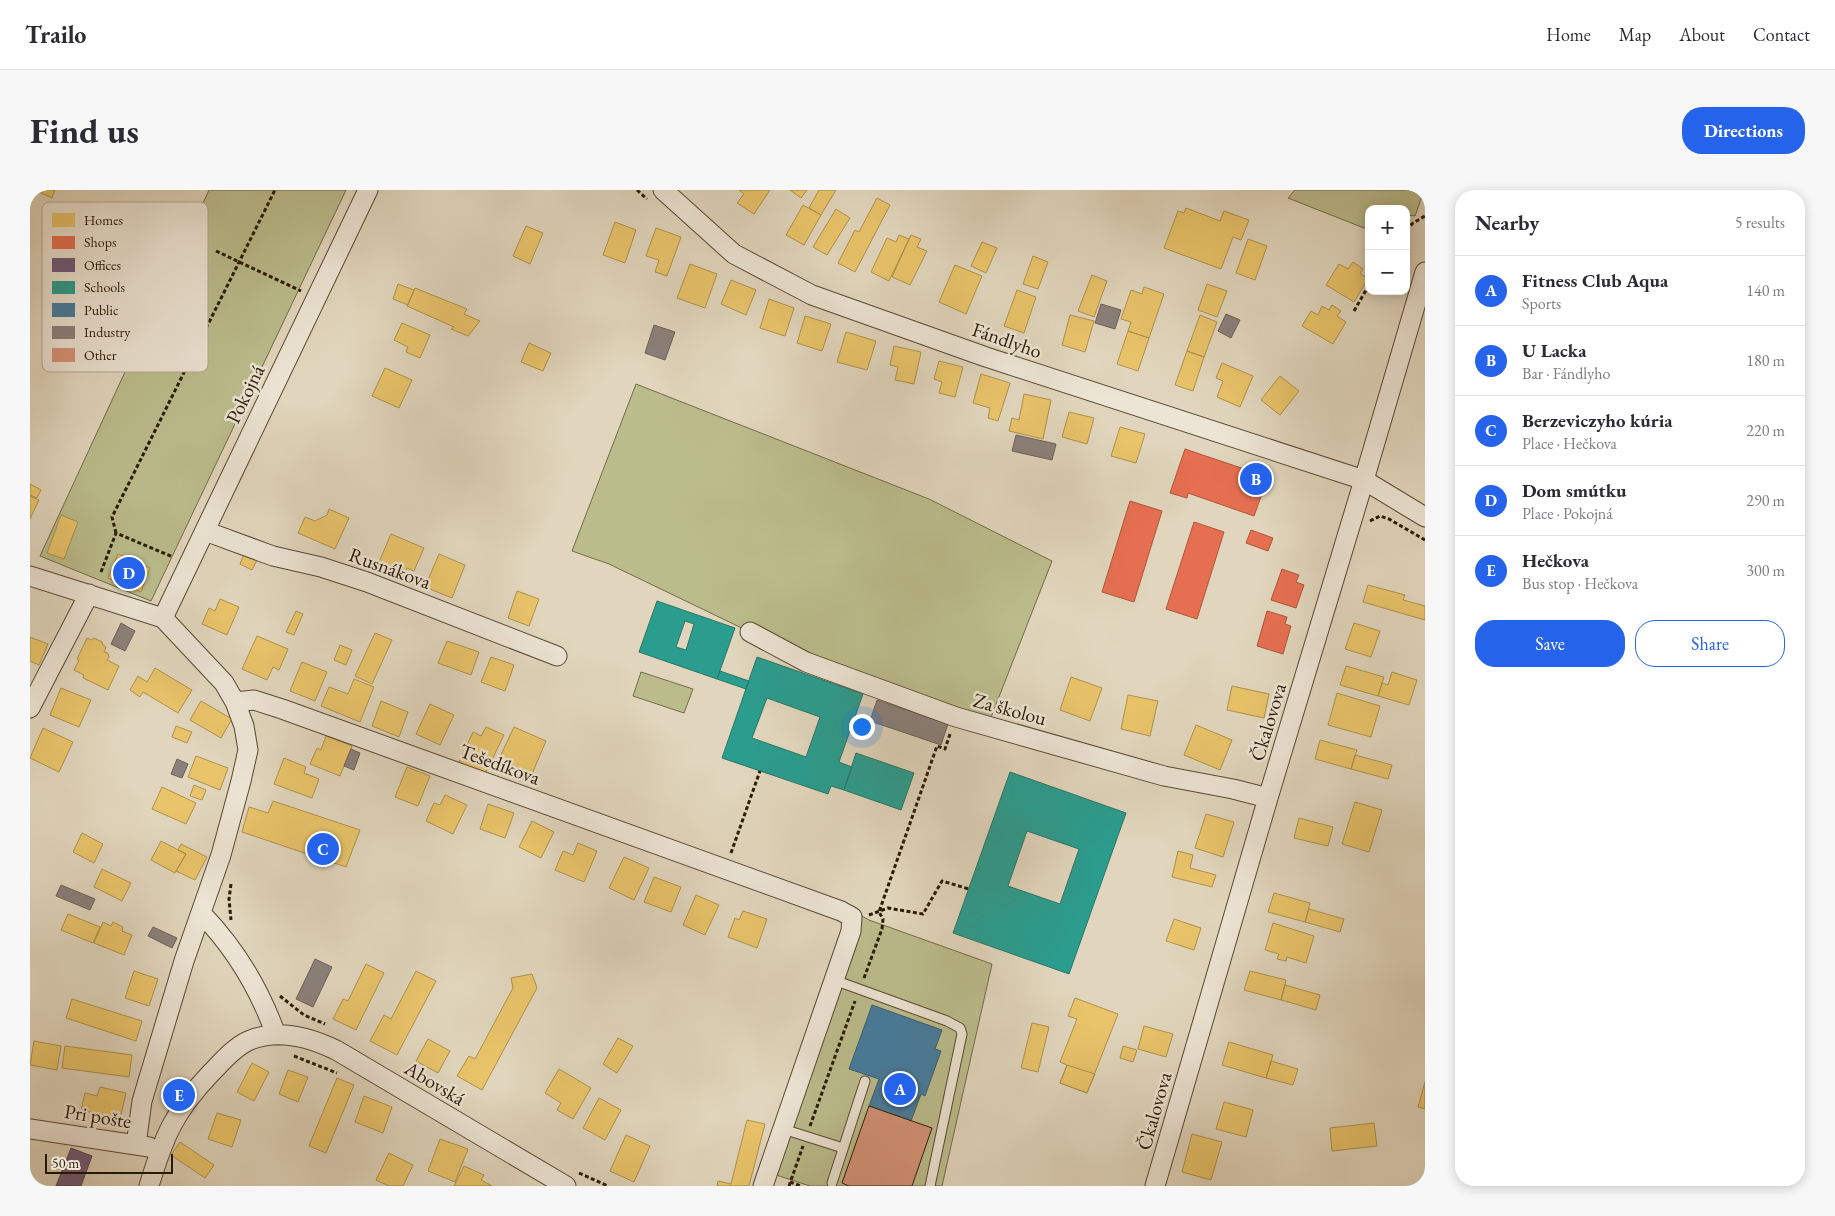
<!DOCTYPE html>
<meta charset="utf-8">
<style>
:root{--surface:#fff;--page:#f7f7f7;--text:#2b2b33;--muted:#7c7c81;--line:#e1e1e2;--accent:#2563eb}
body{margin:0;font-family:"EB Garamond",serif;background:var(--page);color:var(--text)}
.controls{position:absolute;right:15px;top:15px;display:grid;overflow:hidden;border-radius:10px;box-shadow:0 2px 12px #0003}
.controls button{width:45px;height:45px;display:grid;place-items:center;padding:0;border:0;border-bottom:1px solid var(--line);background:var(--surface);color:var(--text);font:25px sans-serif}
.scale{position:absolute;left:15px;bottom:12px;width:128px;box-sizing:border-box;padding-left:5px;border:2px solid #291a03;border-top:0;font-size:14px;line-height:18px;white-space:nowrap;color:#291a03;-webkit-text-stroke:4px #ece4d4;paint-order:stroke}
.you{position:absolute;left:831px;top:536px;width:18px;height:18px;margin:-12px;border:4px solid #fff;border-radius:50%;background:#1a73e8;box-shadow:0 0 0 8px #1a73e833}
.badge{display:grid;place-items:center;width:32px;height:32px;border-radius:50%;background:var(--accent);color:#fff;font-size:16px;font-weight:700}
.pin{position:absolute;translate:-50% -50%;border:2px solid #fff;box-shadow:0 1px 5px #0006}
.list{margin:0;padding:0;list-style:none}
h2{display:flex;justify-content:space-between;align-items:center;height:65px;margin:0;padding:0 20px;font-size:21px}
h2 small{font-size:16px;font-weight:400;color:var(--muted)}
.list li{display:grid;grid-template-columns:32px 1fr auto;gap:15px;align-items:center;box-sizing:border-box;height:70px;padding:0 20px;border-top:1px solid var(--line)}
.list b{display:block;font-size:19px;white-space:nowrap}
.list p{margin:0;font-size:16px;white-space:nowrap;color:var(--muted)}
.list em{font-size:16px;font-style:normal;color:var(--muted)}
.actions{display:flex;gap:10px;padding:15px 20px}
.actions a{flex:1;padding:11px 0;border:1px solid var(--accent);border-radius:20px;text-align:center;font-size:18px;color:var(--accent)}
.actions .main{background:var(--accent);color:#fff}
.map{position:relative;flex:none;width:1395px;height:996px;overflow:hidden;border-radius:20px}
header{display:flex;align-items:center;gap:30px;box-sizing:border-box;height:70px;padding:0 25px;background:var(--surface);border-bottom:1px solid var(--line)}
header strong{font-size:24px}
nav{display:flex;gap:28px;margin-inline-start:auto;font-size:18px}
.intro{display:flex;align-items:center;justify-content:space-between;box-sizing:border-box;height:120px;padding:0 30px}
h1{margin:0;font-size:35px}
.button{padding:12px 22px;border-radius:20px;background:var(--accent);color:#fff;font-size:18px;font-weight:700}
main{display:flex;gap:30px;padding:0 30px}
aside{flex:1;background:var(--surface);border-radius:20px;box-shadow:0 2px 12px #0003}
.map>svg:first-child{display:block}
</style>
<header>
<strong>Trailo</strong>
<nav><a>Home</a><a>Map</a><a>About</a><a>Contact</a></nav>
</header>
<div class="intro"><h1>Find us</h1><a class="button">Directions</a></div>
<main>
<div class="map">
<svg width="1395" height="996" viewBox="0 0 1395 996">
<rect width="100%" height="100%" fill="#e1d6bd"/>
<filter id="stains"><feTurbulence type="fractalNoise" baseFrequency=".004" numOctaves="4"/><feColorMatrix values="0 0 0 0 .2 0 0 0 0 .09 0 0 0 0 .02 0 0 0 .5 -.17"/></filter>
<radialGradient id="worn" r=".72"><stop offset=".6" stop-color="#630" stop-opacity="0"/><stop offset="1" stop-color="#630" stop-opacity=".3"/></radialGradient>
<!-- green -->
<path fill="#bbbc8c" stroke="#726b48" d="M 179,0 L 316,0 L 121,411 L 10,366 Z
M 1265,0 L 1394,0 L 1385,26 L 1376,25 L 1376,19 L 1339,19 L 1339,40 L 1258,8 Z
M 606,194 L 899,309 L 1022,371 L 958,535 L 720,442 L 579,374 L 542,361 Z
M 611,482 L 663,499 L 654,523 L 603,506 Z
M 832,726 L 839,730 L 962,774 L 912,996 L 780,996 L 737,982 L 822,727 Z"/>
<!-- homes -->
<path fill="#e9c46a" stroke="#af914b" d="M 4,0 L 25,0 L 22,8 Z
M 740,0 L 724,24 L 707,13 L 714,4 L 709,0 Z
M 760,0 L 777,0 L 771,8 Z
M 789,0 L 806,0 L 791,25 L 779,18 Z
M 847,8 L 860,15 L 825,82 L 808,73 L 825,40 L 829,42 Z
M 773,15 L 791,25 L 774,55 L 756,45 Z
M 1156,18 L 1190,31 L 1194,21 L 1219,30 L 1211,50 L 1203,47 L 1191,79 L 1134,58 L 1148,21 L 1154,23 Z
M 806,19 L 820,28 L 797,65 L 783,57 Z
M 585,32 L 606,40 L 595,73 L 573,65 Z
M 496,36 L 513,43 L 500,74 L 483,66 Z
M 626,38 L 651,47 L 637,86 L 625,82 L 629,70 L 616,66 Z
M 869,45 L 879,49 L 859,91 L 841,82 L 857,48 L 866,52 Z
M 881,45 L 891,49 L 887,57 L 897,61 L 880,95 L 862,87 Z
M 1218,49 L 1237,56 L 1225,90 L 1206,83 Z
M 952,52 L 967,58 L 956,83 L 941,76 Z
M 1003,66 L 1018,72 L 1008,99 L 993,94 Z
M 1323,72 L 1333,79 L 1330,83 L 1338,89 L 1324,112 L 1296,95 L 1309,74 L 1318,79 Z
M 660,74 L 687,84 L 675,118 L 647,108 Z
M 925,75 L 952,86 L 936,124 L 909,112 Z
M 1062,85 L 1077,91 L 1064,127 L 1048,121 Z
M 701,90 L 726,100 L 716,125 L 691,114 Z
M 368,94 L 384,100 L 378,115 L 363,109 Z
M 1177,94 L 1197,101 L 1187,127 L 1168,120 Z
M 1114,97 L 1134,104 L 1119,148 L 1098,141 L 1101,132 L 1091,129 L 1101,100 L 1112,104 Z
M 385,98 L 437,119 L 434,124 L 450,131 L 438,146 L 421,139 L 424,137 L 377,116 Z
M 987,100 L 1006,107 L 994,143 L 974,136 Z
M 739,109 L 764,118 L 755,146 L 730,138 Z
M 1302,115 L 1311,121 L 1307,126 L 1316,132 L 1303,154 L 1272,136 L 1281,121 L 1288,125 L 1292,116 L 1299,120 Z
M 1040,125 L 1064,131 L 1055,162 L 1032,155 Z
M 1170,125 L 1187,132 L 1174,167 L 1157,161 Z
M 775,126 L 801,134 L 792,161 L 767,153 Z
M 372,133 L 400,145 L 390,168 L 376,162 L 378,157 L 364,150 Z
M 1098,141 L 1119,148 L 1108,181 L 1087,174 Z
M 816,142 L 846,151 L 837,180 L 807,172 Z
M 499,153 L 521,163 L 513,181 L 491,172 Z
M 864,156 L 891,162 L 884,194 L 865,190 L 868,177 L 860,175 Z
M 1157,161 L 1174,167 L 1163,201 L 1145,195 Z
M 909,171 L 933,177 L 925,207 L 909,203 L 912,192 L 904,189 Z
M 1192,173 L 1223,186 L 1210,217 L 1187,207 L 1193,191 L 1186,188 Z
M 355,178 L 382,190 L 369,218 L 342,206 Z
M 951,184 L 980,193 L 968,231 L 958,228 L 960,218 L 943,213 Z
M 1250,186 L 1269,201 L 1250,225 L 1231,210 Z
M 994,204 L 1021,210 L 1013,249 L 979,241 L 982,228 L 989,230 Z
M 1039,222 L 1064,228 L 1057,254 L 1032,247 Z
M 1090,237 L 1115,244 L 1106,273 L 1081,266 Z
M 0,294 L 11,300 L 7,308 L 0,305 Z
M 0,306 L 9,310 L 0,329 Z
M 299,319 L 319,328 L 305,359 L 268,343 L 275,327 L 285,331 L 297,325 Z
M 31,325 L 48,332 L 34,369 L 17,363 Z
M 361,344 L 394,358 L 384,381 L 377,378 L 375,383 L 349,372 Z
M 215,362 L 228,368 L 222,380 L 210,374 Z
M 88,364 L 120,378 L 111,402 L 78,388 Z
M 409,364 L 435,375 L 422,408 L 395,397 Z
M 1338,395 L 1375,405 L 1373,410 L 1395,416 L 1395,430 L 1333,412 Z
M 487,401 L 509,409 L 499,436 L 478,428 Z
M 190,409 L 209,417 L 197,445 L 172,434 L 179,418 L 185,421 Z
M 266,421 L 273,424 L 264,445 L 256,442 Z
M 1324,433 L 1350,441 L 1341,467 L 1315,459 Z
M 345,443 L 362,450 L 342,494 L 325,486 Z
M 227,446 L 258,459 L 249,480 L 243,477 L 237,490 L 212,479 Z
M 0,447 L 18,454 L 9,475 L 0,471 Z
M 57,448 L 61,450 L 64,448 L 72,452 L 73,455 L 76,457 L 74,462 L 78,463 L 79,467 L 77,470 L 89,476 L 78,500 L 53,488 L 54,485 L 44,480 L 49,470 L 47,469 Z
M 417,451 L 449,462 L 441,485 L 408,473 Z
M 310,455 L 322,460 L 316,475 L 304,470 Z
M 461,467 L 484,475 L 475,501 L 451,492 Z
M 272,472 L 297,482 L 285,511 L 260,501 Z
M 1316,476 L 1354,487 L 1348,506 L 1310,495 Z
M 125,478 L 162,500 L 148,523 L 113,502 L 110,507 L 100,500 L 108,486 L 117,492 Z
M 1362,482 L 1387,490 L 1379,515 L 1348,506 L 1352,493 L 1358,495 Z
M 1041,487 L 1072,498 L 1060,531 L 1030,520 Z
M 324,489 L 344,497 L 330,532 L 291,516 L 299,497 L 318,504 Z
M 1202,496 L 1239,504 L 1234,528 L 1197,520 Z
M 31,498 L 61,510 L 49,537 L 20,525 Z
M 1307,503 L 1350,516 L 1341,547 L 1298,535 Z
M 1098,505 L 1128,511 L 1120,546 L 1091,539 Z
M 171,511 L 202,529 L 191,548 L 160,530 Z
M 351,511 L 378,522 L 369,547 L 342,536 Z
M 400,514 L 424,525 L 410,555 L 386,544 Z
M 1166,535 L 1202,550 L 1190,580 L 1154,565 Z
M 146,536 L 162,542 L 157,553 L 142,547 Z
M 456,537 L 474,545 L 455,584 L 429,572 L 443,542 L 451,546 Z
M 484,537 L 516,551 L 502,584 L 469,569 Z
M 13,538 L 43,552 L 29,582 L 0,568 Z
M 296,546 L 322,556 L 310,586 L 280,574 L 287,558 L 291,560 Z
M 1290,550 L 1327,560 L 1321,579 L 1285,569 Z
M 1325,565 L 1362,575 L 1358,589 L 1321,579 Z
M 166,566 L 198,578 L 190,600 L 158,587 Z
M 254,568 L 276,577 L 274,583 L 289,589 L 282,608 L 244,594 Z
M 377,577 L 400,586 L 388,616 L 365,607 Z
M 164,595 L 176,600 L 172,610 L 160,606 Z
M 132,597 L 166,613 L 156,634 L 122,619 Z
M 415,605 L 437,615 L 423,644 L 396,631 L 404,613 L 410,615 Z
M 243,611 L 330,640 L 316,677 L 212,642 L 219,617 L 238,623 Z
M 1325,612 L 1352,620 L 1339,662 L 1312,654 Z
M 458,614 L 484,623 L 475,648 L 450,639 Z
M 1176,624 L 1204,632 L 1193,667 L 1165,658 Z
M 1269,628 L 1303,637 L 1298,656 L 1264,648 Z
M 502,631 L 524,642 L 511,668 L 489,657 Z
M 52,643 L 73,654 L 64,673 L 43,662 Z
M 131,651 L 156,664 L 145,683 L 121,670 Z
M 548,653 L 567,661 L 554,692 L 525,680 L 533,661 L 543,665 Z
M 151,654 L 177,667 L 165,690 L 146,681 L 156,664 L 148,660 Z
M 1148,661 L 1163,665 L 1160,678 L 1186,685 L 1182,697 L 1142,687 Z
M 594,667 L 619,678 L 604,710 L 579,698 Z
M 72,679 L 101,693 L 92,711 L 64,697 Z
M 624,687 L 651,697 L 641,722 L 614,712 Z
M 1244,703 L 1280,713 L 1275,732 L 1238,722 Z
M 666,705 L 689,715 L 675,745 L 653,735 Z
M 1279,719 L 1314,729 L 1310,742 L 1275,732 Z
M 713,721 L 737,729 L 727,758 L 698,747 L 705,728 L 709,730 Z
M 38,724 L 70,737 L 63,753 L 31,740 Z
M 1144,729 L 1171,738 L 1164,760 L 1136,751 Z
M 73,732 L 81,736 L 83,732 L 93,737 L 92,741 L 102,745 L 94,765 L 64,753 Z
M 1243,733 L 1284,746 L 1276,773 L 1257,767 L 1256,771 L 1247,769 L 1249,764 L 1235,760 Z
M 336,774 L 354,783 L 326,840 L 303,829 L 313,809 L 318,811 Z
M 104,781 L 128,789 L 119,816 L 95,808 Z
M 386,781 L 406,791 L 367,865 L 340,851 L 354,825 L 361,829 Z
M 1220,781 L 1256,790 L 1251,810 L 1214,800 Z
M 502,784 L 507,798 L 452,900 L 427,886 L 439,866 L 445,869 L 483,798 L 481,788 Z
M 1255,795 L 1290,805 L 1286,820 L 1251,810 Z
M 1045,808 L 1088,824 L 1057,903 L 1030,893 L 1037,875 L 1030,872 L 1047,829 L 1038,826 Z
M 42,809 L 112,831 L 106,851 L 36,828 Z
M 1002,833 L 1019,837 L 1008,882 L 991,878 Z
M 1114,836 L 1143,844 L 1136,867 L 1108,859 Z
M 588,848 L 603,856 L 587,883 L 573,874 Z
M 398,849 L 420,861 L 408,883 L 386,871 Z
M 4,851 L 31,856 L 27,880 L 0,875 Z
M 1199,852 L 1243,865 L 1236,888 L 1192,875 Z
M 35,856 L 102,865 L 99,887 L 32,878 Z
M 1093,856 L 1107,860 L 1103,872 L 1090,868 Z
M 1241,871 L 1268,879 L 1263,895 L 1236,888 Z
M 222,873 L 239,882 L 224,911 L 207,902 Z
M 1037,875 L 1065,884 L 1057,903 L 1030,893 Z
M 529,879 L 561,898 L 543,929 L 527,920 L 531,913 L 515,903 Z
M 258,880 L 278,887 L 268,912 L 249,904 Z
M 307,888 L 324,895 L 296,963 L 279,956 Z
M 1395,892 L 1395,919 L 1388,917 Z
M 70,897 L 96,903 L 90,929 L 51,920 L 55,903 L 67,906 Z
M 334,906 L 362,917 L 353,943 L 325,932 Z
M 569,908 L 591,920 L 575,950 L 553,938 Z
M 1194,912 L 1223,920 L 1216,947 L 1186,939 Z
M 187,923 L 211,930 L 202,957 L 178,949 Z
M 717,930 L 735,934 L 719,996 L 687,996 L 688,991 L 701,994 Z
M 1344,933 L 1347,956 L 1302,961 L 1300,938 Z
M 1162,944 L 1192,952 L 1181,990 L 1152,982 Z
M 596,945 L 620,956 L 604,992 L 580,981 Z
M 410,949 L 438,959 L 425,992 L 398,981 Z
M 150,952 L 184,975 L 175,988 L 141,965 Z
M 359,963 L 383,975 L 373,996 L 359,996 L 346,990 Z
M 434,976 L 454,985 L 451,990 L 462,996 L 424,996 Z"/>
<!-- shops -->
<path fill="#e76f51" stroke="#ae563a" d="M 1155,259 L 1238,287 L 1224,326 L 1158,303 L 1157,308 L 1140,303 Z
M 1100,311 L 1132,321 L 1104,412 L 1072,402 Z
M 1164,332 L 1194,342 L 1167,429 L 1136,419 Z
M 1221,340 L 1243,348 L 1238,361 L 1216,353 Z
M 1252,379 L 1269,385 L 1266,392 L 1274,395 L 1266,418 L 1241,410 Z
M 1237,421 L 1257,427 L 1255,434 L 1261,436 L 1253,464 L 1227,456 Z"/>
<!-- offices -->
<path fill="#6d597a" stroke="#594656" d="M 41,958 L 62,966 L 51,996 L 26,996 Z"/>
<!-- schools -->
<path fill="#2a9d8f" stroke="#2a7665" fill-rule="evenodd" d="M 627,411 L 705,438 L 687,489 L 609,462 ZM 655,431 L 664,434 L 656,460 L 646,457 Z
M 727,467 L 833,504 L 809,572 L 822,577 L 814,600 L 801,596 L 798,604 L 692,568 ZM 737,508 L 790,527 L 776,567 L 722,548 Z
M 690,481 L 719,491 L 716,499 L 687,489 Z
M 826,563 L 884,583 L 871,620 L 814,600 Z
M 980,582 L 1096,623 L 1039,784 L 923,743 ZM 997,641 L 1049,659 L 1030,714 L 978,696 Z"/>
<!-- public -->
<path fill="#457b9d" stroke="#3d5e6f" d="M 842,815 L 912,840 L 905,859 L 911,861 L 895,906 L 891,904 L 881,931 L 839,916 L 849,889 L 819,879 Z"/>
<!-- industry -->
<path fill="#8a817c" stroke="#6d6258" d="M 1071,114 L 1091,120 L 1085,139 L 1065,133 Z
M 1196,124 L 1210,130 L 1201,148 L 1188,141 Z
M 624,135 L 645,142 L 635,170 L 615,163 Z
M 986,245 L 1026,254 L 1022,270 L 982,261 Z
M 91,433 L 105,441 L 95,461 L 81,454 Z
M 847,510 L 918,534 L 911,555 L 840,531 Z
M 321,559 L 330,563 L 324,580 L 314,576 Z
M 147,569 L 158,574 L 152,588 L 141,584 Z
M 31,695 L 65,709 L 60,720 L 26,706 Z
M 123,737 L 147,748 L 142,758 L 118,746 Z
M 285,769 L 302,777 L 283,817 L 266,809 Z"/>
<!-- building -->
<path fill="#d79379" stroke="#291a03" d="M 839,916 L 902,938 L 882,996 L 819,996 L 812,993 Z"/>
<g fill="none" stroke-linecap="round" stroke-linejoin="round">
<defs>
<path id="lane" d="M 804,790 L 917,831 L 930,838 L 932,844 L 900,996
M 753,939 L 813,958
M 802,993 L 835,891"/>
<path id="street" d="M 633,0 L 704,64 L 782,105 L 956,167 L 1334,290 L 1395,327
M 175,341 L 243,366 L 291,377 L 337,392 L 527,466
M 0,386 L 133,428 L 194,493 L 205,512 L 224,510 L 252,519 L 811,721 L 822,727 L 821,741 L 733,996
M 133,428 L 338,0
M 720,442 L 776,472 L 926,527 L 1134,586 L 1203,599 L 1238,608
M 0,518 L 59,404
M 171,723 C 204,757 230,800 246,845
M 0,939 L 119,957
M 106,955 L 112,911 L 154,771 L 191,665 L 211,591 L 218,560 L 214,536 L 205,512
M 119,996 C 134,946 144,922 180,884 C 191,873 203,858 218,851 C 247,838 279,847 306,860 L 536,996
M 1125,996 L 1238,608 L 1334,290 L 1395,82"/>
</defs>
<!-- lane casing -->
<use href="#lane" stroke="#574932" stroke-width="11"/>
<!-- street casing -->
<use href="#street" stroke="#574932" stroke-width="21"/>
<!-- path -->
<path stroke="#291a03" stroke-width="3" stroke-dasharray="4 2.5" stroke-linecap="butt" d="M 607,0 L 617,9
M 1376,40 L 1383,33 L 1395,26
M 186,61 L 271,101
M 1324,121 L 1339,95
M 1340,331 L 1350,326 L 1359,329 L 1395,350
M 86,343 L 82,327 L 245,0
M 71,382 L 86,343 L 143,367
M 701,663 L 730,581
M 201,694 L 199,709 L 201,730
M 839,725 L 858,718 L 893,724 L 912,691 L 939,699
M 834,788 L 852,739 L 853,729 L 849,722 L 907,556 L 915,559 L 920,544
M 250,806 L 274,825 L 295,834
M 264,866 L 307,883
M 780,936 L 825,811
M 549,983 L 578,996
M 760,992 L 771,996
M 759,996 L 773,956"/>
<!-- lane -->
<use href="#lane" stroke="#ece4d4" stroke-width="9"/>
<!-- street -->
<use href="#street" stroke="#ece4d4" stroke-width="19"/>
</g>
<g text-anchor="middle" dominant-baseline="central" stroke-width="5" stroke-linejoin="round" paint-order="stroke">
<!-- street labels -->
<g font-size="20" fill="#291a03" stroke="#ece4d4">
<text transform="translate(977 150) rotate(19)">Fándlyho</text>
<text transform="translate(215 204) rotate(-64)">Pokojná</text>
<text transform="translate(360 378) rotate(20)">Rusnákova</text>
<text transform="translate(980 519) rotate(15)">Za školou</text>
<text transform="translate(1238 532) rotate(-73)">Čkalovova</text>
<text transform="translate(470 574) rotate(20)">Tešedíkova</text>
<text transform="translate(405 893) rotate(31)">Abovská</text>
<text transform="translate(1124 921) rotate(-74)">Čkalovova</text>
<text transform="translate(68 926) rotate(9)">Pri pošte</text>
</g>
</g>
<!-- legend -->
<rect x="12" y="12" width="166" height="170" rx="8" fill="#ece4d4" stroke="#b2a795" stroke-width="1"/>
<rect x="22" y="23" width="23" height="14" fill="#e9c46a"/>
<rect x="22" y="46" width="23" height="13" fill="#e76f51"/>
<rect x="22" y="68" width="23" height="14" fill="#6d597a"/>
<rect x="22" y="91" width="23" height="13" fill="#2a9d8f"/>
<rect x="22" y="113" width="23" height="14" fill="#457b9d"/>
<rect x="22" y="136" width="23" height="13" fill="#8a817c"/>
<rect x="22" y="158" width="23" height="14" fill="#d79379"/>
<g font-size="14" fill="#291a03">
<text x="54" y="35">Homes</text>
<text x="54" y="57">Shops</text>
<text x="54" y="80">Offices</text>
<text x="54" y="102">Schools</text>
<text x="54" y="125">Public</text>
<text x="54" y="147">Industry</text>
<text x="54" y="170">Other</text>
</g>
<rect width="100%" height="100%" filter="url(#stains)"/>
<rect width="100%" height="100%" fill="url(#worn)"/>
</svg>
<div class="controls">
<button>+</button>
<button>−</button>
</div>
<div class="scale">50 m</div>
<div class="you"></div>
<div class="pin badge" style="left:870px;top:899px">A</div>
<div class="pin badge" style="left:1226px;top:289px">B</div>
<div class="pin badge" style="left:293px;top:659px">C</div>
<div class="pin badge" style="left:99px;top:383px">D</div>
<div class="pin badge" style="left:149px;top:905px">E</div>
</div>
<aside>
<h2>Nearby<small>5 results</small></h2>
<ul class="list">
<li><span class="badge">A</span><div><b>Fitness Club Aqua</b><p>Sports</p></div><em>140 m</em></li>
<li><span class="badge">B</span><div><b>U Lacka</b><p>Bar · Fándlyho</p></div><em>180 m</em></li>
<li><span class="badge">C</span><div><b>Berzeviczyho kúria</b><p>Place · Hečkova</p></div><em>220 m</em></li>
<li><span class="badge">D</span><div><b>Dom smútku</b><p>Place · Pokojná</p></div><em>290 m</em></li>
<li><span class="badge">E</span><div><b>Hečkova</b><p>Bus stop · Hečkova</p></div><em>300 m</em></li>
</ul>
<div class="actions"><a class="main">Save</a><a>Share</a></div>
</aside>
</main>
